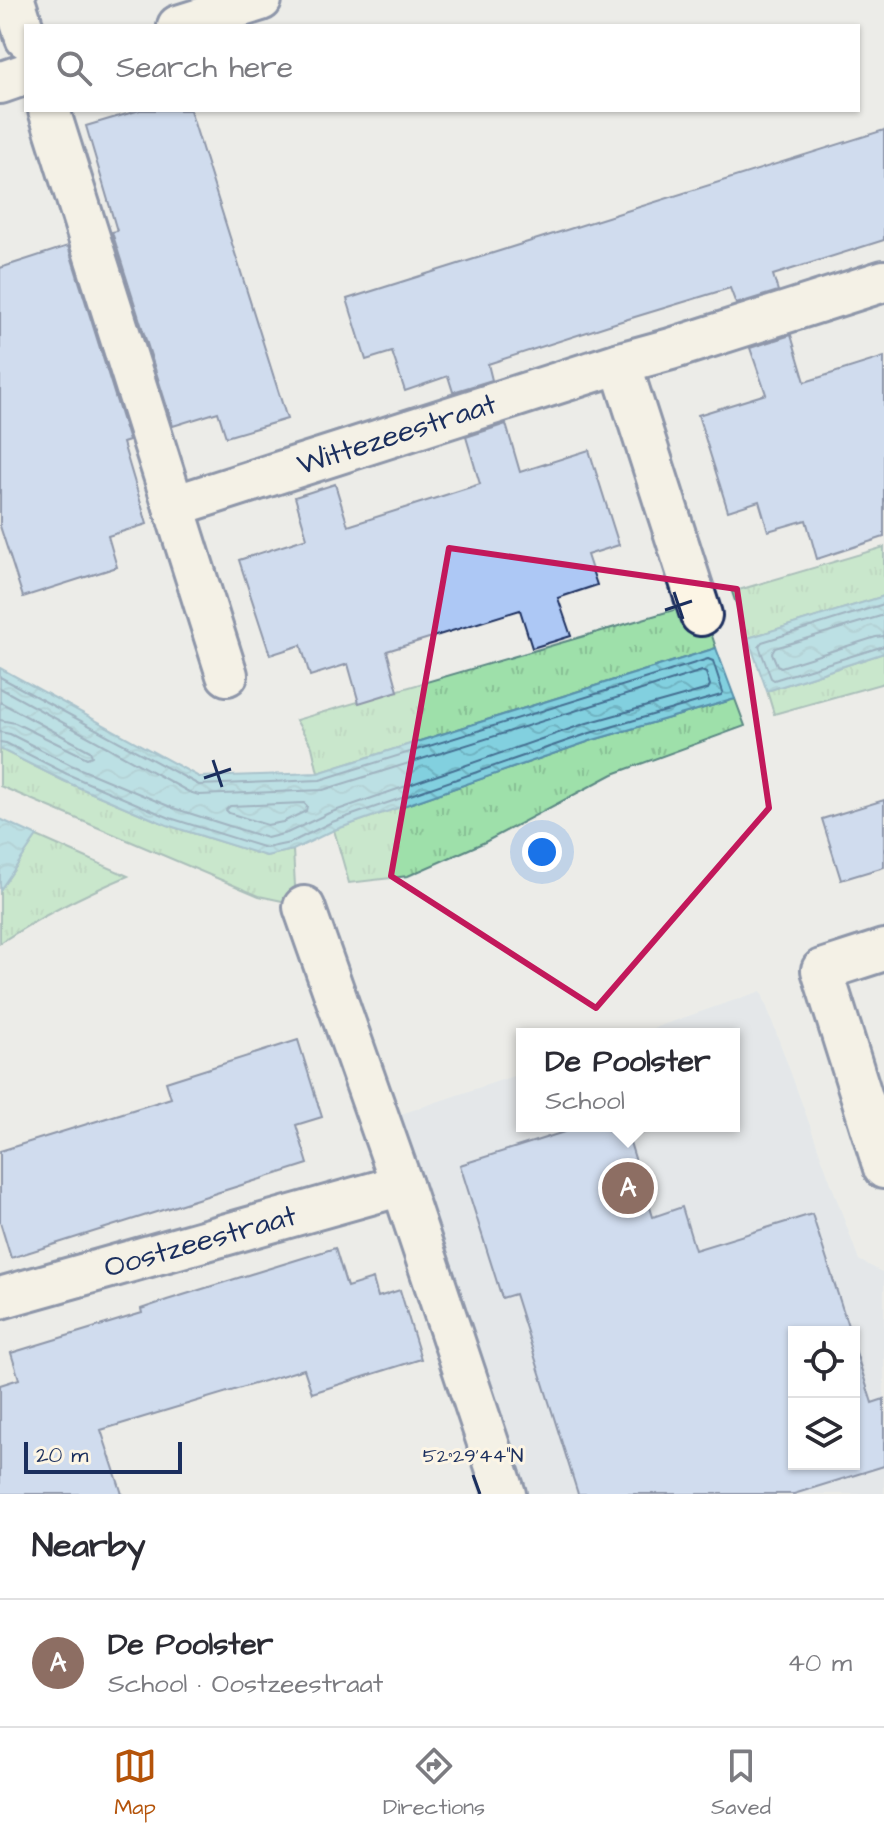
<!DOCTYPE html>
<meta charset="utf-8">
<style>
:root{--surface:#fff;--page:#f2f2f3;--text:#2b2b33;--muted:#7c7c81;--line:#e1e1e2;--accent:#b45309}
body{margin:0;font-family:"Architects Daughter",sans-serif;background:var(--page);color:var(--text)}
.controls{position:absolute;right:24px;bottom:24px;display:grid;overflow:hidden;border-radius:0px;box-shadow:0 2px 6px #0004}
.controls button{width:72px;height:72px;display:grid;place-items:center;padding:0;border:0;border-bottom:2px solid var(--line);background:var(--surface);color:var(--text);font:40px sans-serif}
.scale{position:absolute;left:24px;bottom:20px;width:158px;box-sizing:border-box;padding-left:8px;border:4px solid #1b2f5e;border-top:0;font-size:22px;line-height:28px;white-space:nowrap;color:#1b2f5e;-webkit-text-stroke:6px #fcf5e5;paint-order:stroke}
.you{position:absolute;left:542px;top:852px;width:28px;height:28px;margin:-20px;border:6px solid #fff;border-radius:50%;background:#1a73e8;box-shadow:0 0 0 12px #1a73e833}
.badge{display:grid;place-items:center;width:52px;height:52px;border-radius:50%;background:var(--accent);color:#fff;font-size:26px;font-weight:700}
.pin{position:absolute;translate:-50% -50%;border:4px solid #fff;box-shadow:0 2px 8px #0006}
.popup{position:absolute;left:516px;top:1028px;width:224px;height:104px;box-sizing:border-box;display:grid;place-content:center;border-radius:0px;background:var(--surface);filter:drop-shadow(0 2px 6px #0005);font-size:26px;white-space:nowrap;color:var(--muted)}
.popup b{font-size:30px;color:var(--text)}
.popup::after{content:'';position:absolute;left:50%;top:100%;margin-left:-16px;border:16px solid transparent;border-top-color:var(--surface)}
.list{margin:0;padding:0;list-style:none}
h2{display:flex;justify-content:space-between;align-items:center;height:104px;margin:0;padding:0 32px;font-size:34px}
h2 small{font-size:26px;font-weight:400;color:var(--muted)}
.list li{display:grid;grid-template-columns:52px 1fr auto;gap:24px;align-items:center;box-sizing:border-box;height:128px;padding:0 32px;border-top:2px solid var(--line)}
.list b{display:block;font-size:30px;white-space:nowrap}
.list p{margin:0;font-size:26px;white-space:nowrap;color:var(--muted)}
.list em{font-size:26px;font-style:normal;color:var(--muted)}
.icon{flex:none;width:44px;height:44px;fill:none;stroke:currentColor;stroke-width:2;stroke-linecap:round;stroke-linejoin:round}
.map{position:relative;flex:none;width:884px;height:1494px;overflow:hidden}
.search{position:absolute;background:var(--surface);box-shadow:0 2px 6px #0004;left:24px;right:24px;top:24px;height:88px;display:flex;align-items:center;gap:20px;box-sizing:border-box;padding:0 28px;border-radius:0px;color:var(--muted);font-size:30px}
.sheet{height:232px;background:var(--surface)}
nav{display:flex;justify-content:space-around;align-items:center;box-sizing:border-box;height:112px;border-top:2px solid var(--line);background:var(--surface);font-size:22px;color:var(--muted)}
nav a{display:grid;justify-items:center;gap:4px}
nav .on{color:var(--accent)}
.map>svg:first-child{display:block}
</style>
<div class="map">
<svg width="884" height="1494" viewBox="0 0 884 1494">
<defs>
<pattern id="grass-tufts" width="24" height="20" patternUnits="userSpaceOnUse" patternTransform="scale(2)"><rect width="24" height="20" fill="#9ee0aa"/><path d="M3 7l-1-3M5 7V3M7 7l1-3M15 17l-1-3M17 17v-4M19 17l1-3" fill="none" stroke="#88c095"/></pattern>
<pattern id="water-waves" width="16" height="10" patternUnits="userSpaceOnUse" patternTransform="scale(2)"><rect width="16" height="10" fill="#82d0df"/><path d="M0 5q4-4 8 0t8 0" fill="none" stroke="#70b3c2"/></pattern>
</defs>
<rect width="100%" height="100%" fill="#ecece8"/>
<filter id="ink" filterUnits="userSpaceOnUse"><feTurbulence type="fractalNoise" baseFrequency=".0125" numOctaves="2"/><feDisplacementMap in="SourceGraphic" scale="16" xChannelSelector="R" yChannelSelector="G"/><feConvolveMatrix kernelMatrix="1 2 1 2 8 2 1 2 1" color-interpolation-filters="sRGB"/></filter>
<g filter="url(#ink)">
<!-- built -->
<path fill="#d9e1ec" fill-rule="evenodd" d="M 761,991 L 859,1260 L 884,1273 L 884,1494 L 526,1494 L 398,1115 L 522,1073 L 522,1126 L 734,1126 L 734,1034 L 636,1034 ZM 794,1332 L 854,1332 L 854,1464 L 794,1464 Z"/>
<!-- grass -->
<path fill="url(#grass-tufts)" stroke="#5c8884" stroke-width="2" d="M 884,547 L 884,596 L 748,638 L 732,592 Z
M 701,602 L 716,648 L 318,773 L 312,747 L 296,720 Z
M 884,653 L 884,683 L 774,714 L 767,691 Z
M 735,699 L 745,726 L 613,774 L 485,842 L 408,876 L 349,883 L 334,830 L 593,740 Z
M 0,749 L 64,781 L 167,825 L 266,856 L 293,850 L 296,904 L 259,896 L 0,786 Z
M 37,836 L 128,876 C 83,895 41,916 0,943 L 0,890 Z"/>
<!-- water -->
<path fill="url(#water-waves)" stroke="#5990ab" stroke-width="2" d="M 884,596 L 884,653 L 767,691 L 748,638 Z
M 716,648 L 735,699 L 593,740 L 334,830 L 293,850 L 266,856 L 167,825 L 64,781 L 0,749 L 0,668 L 199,777 L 318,773 Z
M 0,819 L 37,836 L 0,890 Z"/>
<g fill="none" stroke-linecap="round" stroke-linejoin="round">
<!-- shore -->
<path stroke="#446f92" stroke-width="2" d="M 884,604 L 762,642 L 759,646 L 771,678 L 774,680 L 884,646
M 884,615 L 775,648 L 772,653 L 777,665 L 781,667 L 876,637 L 884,636
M 0,677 L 199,785 L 320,780 L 708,659 L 713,661 L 723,692 L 721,695 L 590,733 L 332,822 L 290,843 L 266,848 L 170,818 L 67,774 L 6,743 L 0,742
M 0,688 L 189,792 L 199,795 L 323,790 L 702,671 L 706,673 L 710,685 L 708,689 L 587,723 L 329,813 L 287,833 L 267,838 L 173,808 L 71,765 L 10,734 L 0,732
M 0,702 L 90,751 L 92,756 L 87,758 L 15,723 L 0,720
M 304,803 L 307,806 L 306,811 L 283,822 L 267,825 L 229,813 L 226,810 L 230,806 Z"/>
</g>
<!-- building -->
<path fill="#adc8f5" stroke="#1b2f5e" stroke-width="2" d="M 140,110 L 190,110 L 287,419 L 226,437 L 218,412 L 173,426 L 112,232 L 117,231 L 86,126 Z
M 884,130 L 884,240 L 773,275 L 778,291 L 736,304 L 730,288 L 615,323 L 488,364 L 492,380 L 453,392 L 448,376 L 405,391 L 392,352 L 366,360 L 347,299 Z
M 68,246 L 129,441 L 123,443 L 147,524 L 108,536 L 117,567 L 23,597 L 0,526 L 0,268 Z
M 791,335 L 805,382 L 884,357 L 884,537 L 817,559 L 806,520 L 768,531 L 759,501 L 728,511 L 698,415 L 766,394 L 750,348 Z
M 506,424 L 520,472 L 589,450 L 619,545 L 587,555 L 597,585 L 558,598 L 571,636 L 532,648 L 520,610 L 387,651 L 398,691 L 359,703 L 348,664 L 310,676 L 301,645 L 270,655 L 239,560 L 307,538 L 295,497 L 335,484 L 348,526 L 480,484 L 466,437 Z
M 884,800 L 884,867 L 841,880 L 822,819 Z
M 298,1040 L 322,1117 L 296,1125 L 308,1164 L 11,1258 L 0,1222 L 0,1151 L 171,1098 L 166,1082 Z
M 583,1126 L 625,1126 L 653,1217 L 682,1207 L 695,1250 L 812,1214 L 850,1332 L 794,1332 L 794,1464 L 854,1464 L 854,1346 L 872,1403 L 884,1399 L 884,1466 L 794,1494 L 578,1494 L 515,1294 L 502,1298 L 460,1165 Z
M 335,1248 L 347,1287 L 373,1279 L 378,1297 L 400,1290 L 421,1359 L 312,1393 L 304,1369 L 101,1430 L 122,1494 L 0,1494 L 0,1385 L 19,1379 L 11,1353 L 142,1313 L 141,1309 L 167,1300 Z"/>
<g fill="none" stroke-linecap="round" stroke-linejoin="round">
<defs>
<g id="minor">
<path d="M 14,0 L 26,38"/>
<path d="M 178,26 L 261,0"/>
<path d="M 0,83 L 26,74"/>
<path d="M 49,110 L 227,675"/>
<path d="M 620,363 L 701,615"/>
<path id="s1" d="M 174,506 L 620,363 L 671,349 L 884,281"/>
<path d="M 304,907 L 402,1185 L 505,1494"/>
<path d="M 884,950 L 822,970 L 884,1168"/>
<path id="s2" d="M 0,1298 L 402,1185"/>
</g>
</defs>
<!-- minor casing -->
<use href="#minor" stroke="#1b2f5e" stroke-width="46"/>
<!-- minor -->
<use href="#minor" stroke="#fcf5e5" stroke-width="40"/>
</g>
</g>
<!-- marked area -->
<path d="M0 0H884V1494H0ZM 449,548 L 737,589 L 769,808 L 596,1008 L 391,876 Z" fill="#ecece8" fill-opacity=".55" fill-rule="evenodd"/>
<path fill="none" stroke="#c2185b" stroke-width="6" stroke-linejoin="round" d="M 449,548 L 737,589 L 769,808 L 596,1008 L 391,876 Z"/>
<!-- ticks -->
<path fill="none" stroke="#1b2f5e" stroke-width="3" d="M 674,592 L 683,619M 665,610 L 692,601M 213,760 L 222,787M 204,778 L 231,769M 473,1475 L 480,1494"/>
<g text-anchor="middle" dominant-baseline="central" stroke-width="6" stroke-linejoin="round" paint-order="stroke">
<!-- street labels -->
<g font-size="30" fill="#1b2f5e" stroke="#fcf5e5">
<text stroke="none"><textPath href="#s1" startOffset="234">Wittezeestraat</textPath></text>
<text stroke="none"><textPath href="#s2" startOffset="208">Oostzeestraat</textPath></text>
</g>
</g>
<g font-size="20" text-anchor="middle" fill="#1b2f5e" stroke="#fcf5e5" stroke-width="6" stroke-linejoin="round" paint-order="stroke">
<text x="473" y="1462">52°29'44"N</text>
</g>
</svg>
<div class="controls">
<button><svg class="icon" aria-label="locate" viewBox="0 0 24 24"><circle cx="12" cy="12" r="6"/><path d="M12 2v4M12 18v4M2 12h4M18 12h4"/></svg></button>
<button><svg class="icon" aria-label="layers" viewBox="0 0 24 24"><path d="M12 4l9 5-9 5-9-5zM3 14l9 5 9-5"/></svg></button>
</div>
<div class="scale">20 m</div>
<div class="you"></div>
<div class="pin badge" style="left:628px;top:1188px;background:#8d6e63">A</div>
<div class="popup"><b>De Poolster</b>School</div>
<div class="search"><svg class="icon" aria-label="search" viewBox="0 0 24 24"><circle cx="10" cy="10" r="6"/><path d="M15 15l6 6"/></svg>Search here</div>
</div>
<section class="sheet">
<h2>Nearby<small></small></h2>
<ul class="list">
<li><span class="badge" style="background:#8d6e63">A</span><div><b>De Poolster</b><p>School · Oostzeestraat</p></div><em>40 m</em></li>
</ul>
</section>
<nav>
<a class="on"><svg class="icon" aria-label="map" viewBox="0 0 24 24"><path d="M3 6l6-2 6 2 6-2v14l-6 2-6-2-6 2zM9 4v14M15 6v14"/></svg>Map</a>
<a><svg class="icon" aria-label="directions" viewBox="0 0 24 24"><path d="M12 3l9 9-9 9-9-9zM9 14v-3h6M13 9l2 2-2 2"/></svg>Directions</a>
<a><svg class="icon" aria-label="saved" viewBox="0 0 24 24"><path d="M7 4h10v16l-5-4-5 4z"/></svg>Saved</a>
</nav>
